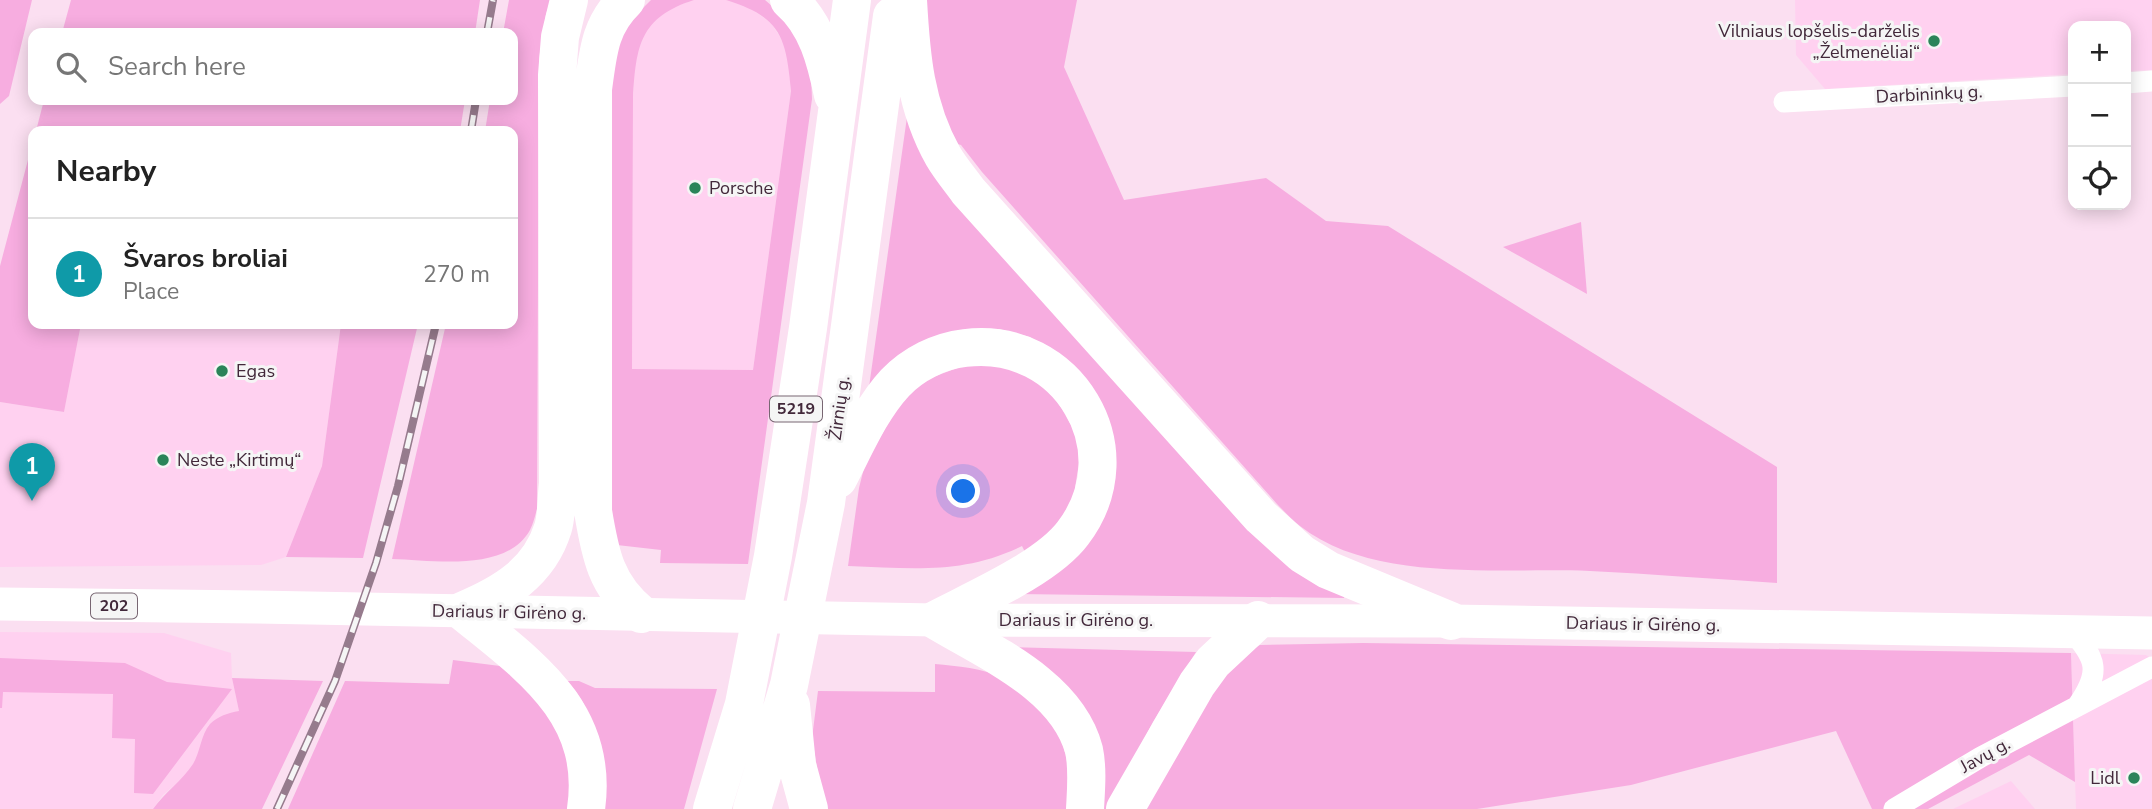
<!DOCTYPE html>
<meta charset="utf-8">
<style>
:root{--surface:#fff;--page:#f6f6f6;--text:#222;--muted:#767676;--line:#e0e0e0;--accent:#0f766e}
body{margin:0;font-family:"Nunito Sans",sans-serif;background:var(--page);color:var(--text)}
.controls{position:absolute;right:21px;top:21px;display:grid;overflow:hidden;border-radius:14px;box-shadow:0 4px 18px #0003}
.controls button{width:63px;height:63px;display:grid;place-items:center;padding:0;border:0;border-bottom:2px solid var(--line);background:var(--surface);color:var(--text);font:35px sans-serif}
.you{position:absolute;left:964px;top:492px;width:24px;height:24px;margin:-18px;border:5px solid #fff;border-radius:50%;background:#1a73e8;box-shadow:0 0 0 10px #1a73e833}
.badge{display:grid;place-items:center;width:46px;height:46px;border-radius:50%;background:var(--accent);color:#fff;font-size:23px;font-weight:700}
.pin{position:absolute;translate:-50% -58px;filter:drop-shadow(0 2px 4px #0008)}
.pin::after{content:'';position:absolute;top:37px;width:24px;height:21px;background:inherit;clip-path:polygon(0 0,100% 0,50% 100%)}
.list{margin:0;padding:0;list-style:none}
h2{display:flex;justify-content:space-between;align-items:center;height:91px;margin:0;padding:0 28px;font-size:30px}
h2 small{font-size:23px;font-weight:400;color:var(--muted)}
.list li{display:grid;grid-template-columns:46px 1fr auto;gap:21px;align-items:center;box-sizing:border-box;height:112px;padding:0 28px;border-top:2px solid var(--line)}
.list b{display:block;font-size:26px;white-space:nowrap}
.list p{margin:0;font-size:23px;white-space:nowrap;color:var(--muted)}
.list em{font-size:23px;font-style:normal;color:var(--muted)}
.icon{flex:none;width:38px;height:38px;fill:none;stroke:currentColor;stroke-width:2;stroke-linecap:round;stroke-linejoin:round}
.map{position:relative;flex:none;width:2152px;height:809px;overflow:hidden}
.search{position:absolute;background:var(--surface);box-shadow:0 4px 18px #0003;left:28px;top:28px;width:490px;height:77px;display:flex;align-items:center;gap:18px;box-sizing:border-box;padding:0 24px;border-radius:14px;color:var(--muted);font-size:26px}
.panel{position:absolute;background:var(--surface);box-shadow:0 4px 18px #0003;left:28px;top:126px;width:490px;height:203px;border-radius:14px}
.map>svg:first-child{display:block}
</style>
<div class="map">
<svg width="2152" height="809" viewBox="0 0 2152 809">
<rect width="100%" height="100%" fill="#fbdff1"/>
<!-- built -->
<path fill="#ffd1f0" d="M 694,0 L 726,0 L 749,7 L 771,23 L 787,48 L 791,91 L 753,370 L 632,369 L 633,98 L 635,57 L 649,25 L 672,7 Z
M 1795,0 L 2152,0 L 2152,70 L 2126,71 L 2126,26 L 2073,26 L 2073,74 L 1825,89 L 1796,55 Z
M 81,324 L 341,324 L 322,466 L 286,557 L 261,565 L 0,567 L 0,402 L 64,412 Z
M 0,632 L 164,633 L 231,653 L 232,678 L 239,711 L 209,725 L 195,762 L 184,777 L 163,795 L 153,809 L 0,809 Z
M 2071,653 L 2146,655 L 2152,659 L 2152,809 L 2076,809 Z
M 2011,781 L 2035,809 L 1953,809 Z"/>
<!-- green -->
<path fill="#f7ade0" d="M 0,0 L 32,0 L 9,96 L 0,104 Z
M 71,0 L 480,0 L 475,33 L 62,33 Z
M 509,0 L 551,0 L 546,14 L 539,59 L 537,509 C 535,516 533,524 530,530 C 506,573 433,560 392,559 L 446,324 L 513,324 L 513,131 L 485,131 L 490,100 L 513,100 L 513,33 L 503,33 Z
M 651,0 L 694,0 C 640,17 636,46 633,98 L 632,369 L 753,370 L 791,91 C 786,37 781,17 726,0 L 765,0 L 787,19 L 797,31 L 811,75 L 812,99 L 748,564 L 660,563 L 661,550 L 608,544 L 604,88 L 622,29 Z
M 925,0 L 1077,0 L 1064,67 L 1124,200 L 1266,178 L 1326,221 L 1388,226 L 1777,467 L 1777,583 C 1714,579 1652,574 1590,571 C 1500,567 1374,584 1300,526 C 1292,520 1284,511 1277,504 L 982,172 L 961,145 L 947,141 L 937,122 Z
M 44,100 L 465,100 L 460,131 L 36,131 Z
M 907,117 L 1345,593 L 1344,598 L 1012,594 L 1107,502 L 1056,355 L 1030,337 L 999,329 L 964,332 L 869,387 Z
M 33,141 L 33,324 L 81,324 L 64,412 L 0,402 L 0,266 Z
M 1581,222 L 1587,294 L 1503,247 Z
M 341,324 L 418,324 L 363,558 L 286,557 L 322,466 Z
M 984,358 L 1048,385 L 1082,444 L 1071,513 L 1027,556 L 1022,546 C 962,575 912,568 848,566 L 859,488 L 865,464 L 909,386 Z
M 1363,643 L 2071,653 L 2075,782 L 2029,755 L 1928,809 L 1872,809 L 1836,731 L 1631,785 L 1477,809 L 1140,809 L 1236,655 L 1260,645 Z
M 1004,647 L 1196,652 L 1153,722 L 1108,809 L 1098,809 L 1101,791 Z
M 0,658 L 125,663 L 167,682 L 232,689 L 153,794 L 134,793 L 135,739 L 112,738 L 113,694 L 3,692 L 2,708 L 0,708 Z
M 453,660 L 500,666 L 533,686 L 564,732 L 573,809 L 288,809 L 345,681 L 449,684 Z
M 935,664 C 957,666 983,668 1003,678 C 1021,687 1048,712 1057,730 C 1068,752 1072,785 1068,809 L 824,809 L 812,738 L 818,691 L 935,692 Z
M 232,678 L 323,681 L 262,809 L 153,809 C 165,792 182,781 193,764 C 200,753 201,734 210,724 C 218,716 228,713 239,711 Z
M 567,681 L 579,681 L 595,688 L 717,689 L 684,809 L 600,809 C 597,764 601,715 567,681 Z"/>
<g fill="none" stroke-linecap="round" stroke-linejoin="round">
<!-- street -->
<path stroke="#fff" stroke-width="21" d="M 2126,83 L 2152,81
M 1784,102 L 2073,86
M 2071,630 C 2097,659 2101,672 2078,705
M 1894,809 L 1981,757 L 2152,667"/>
<!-- primary -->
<path stroke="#fff" stroke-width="33" d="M 0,604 L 257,607 L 935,620 L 1451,621 L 2152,633"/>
<!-- highway -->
<path stroke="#fff" stroke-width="38" d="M 569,0 L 560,37 L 557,75 L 558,484 C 556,498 557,515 553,528 C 539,573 503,594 462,611 C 528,665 600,712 586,809
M 626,0 C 599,26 598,54 593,89 L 593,511 C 600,554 606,586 641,614
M 789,0 C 817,24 826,61 833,95
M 908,0 C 911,55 915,106 943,156 C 950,168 960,180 968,191 L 1261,517 L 1302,554 L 1328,570 L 1451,621
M 838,479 C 855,447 870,410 895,383 C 913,364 939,351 965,348 C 1067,335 1137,449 1073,533 C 1047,568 975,599 935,620
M 935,620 C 988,652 1067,685 1084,750 C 1088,769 1086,790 1085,809
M 791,705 L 797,765 L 809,809
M 712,809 L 744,704 L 773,556 L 808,328 L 852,0
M 752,809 L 789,685 L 826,503 L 892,16
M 1125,809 L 1197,684 L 1213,662 L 1258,620"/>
<defs>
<path id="rail" d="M 487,33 L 493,0
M 471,131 L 476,100
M 277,809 L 335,681 L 376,563 L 398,486 L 436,324"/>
</defs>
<!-- rail casing -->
<use href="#rail" stroke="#967b8d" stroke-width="8"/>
<!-- rail -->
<use href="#rail" stroke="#f5f5f5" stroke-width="5" stroke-dasharray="16" stroke-linecap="butt"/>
</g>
<!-- markers -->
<g fill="#2a8459" stroke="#f5f5f5" stroke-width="2.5">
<circle cx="1934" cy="41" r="7"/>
<circle cx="695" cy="188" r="7"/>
<circle cx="222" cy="371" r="7"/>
<circle cx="163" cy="460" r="7"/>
<circle cx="2134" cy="778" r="7"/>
</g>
<g text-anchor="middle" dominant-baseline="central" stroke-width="6" stroke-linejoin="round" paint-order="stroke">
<!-- shield labels -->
<g fill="#f5f5f5" stroke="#786672" stroke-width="2">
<rect x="770" y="396.5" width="52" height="25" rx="5"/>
<rect x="91" y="593.5" width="46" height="25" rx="5"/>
</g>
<g font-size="16" font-weight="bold" fill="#42283a">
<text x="796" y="409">5219</text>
<text x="114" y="606">202</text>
</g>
<!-- poi labels -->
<g font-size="18" fill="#42283a" stroke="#f5f5f5" text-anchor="start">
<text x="1920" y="31" text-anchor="end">Vilniaus lopšelis-darželis<tspan x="1920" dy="21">„Želmenėliai“</tspan></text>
<text x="709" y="188">Porsche</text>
<text x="236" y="371">Egas</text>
<text x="177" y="460">Neste „Kirtimų“</text>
<text x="2120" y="778" text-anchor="end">Lidl</text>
</g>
<!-- street labels -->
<g font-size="18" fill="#42283a" stroke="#f5f5f5">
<text transform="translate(1929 94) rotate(-3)">Darbininkų g.</text>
<text transform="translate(839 408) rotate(-82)">Žirnių g.</text>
<text transform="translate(509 612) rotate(1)">Dariaus ir Girėno g.</text>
<text x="1076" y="620">Dariaus ir Girėno g.</text>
<text transform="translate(1643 624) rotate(1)">Dariaus ir Girėno g.</text>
<text transform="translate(1985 755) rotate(-29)">Javų g.</text>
</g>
</g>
</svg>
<div class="controls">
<button>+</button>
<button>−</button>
<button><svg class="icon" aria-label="locate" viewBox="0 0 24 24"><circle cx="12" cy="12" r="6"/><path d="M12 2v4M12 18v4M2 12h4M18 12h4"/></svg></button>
</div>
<div class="you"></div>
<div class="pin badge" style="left:32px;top:501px;background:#0f9aa8">1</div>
<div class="search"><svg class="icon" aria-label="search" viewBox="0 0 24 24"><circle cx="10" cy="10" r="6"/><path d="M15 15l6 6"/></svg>Search here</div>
<section class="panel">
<h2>Nearby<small></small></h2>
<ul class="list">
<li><span class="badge" style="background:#0f9aa8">1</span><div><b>Švaros broliai</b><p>Place</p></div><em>270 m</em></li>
</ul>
</section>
</div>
